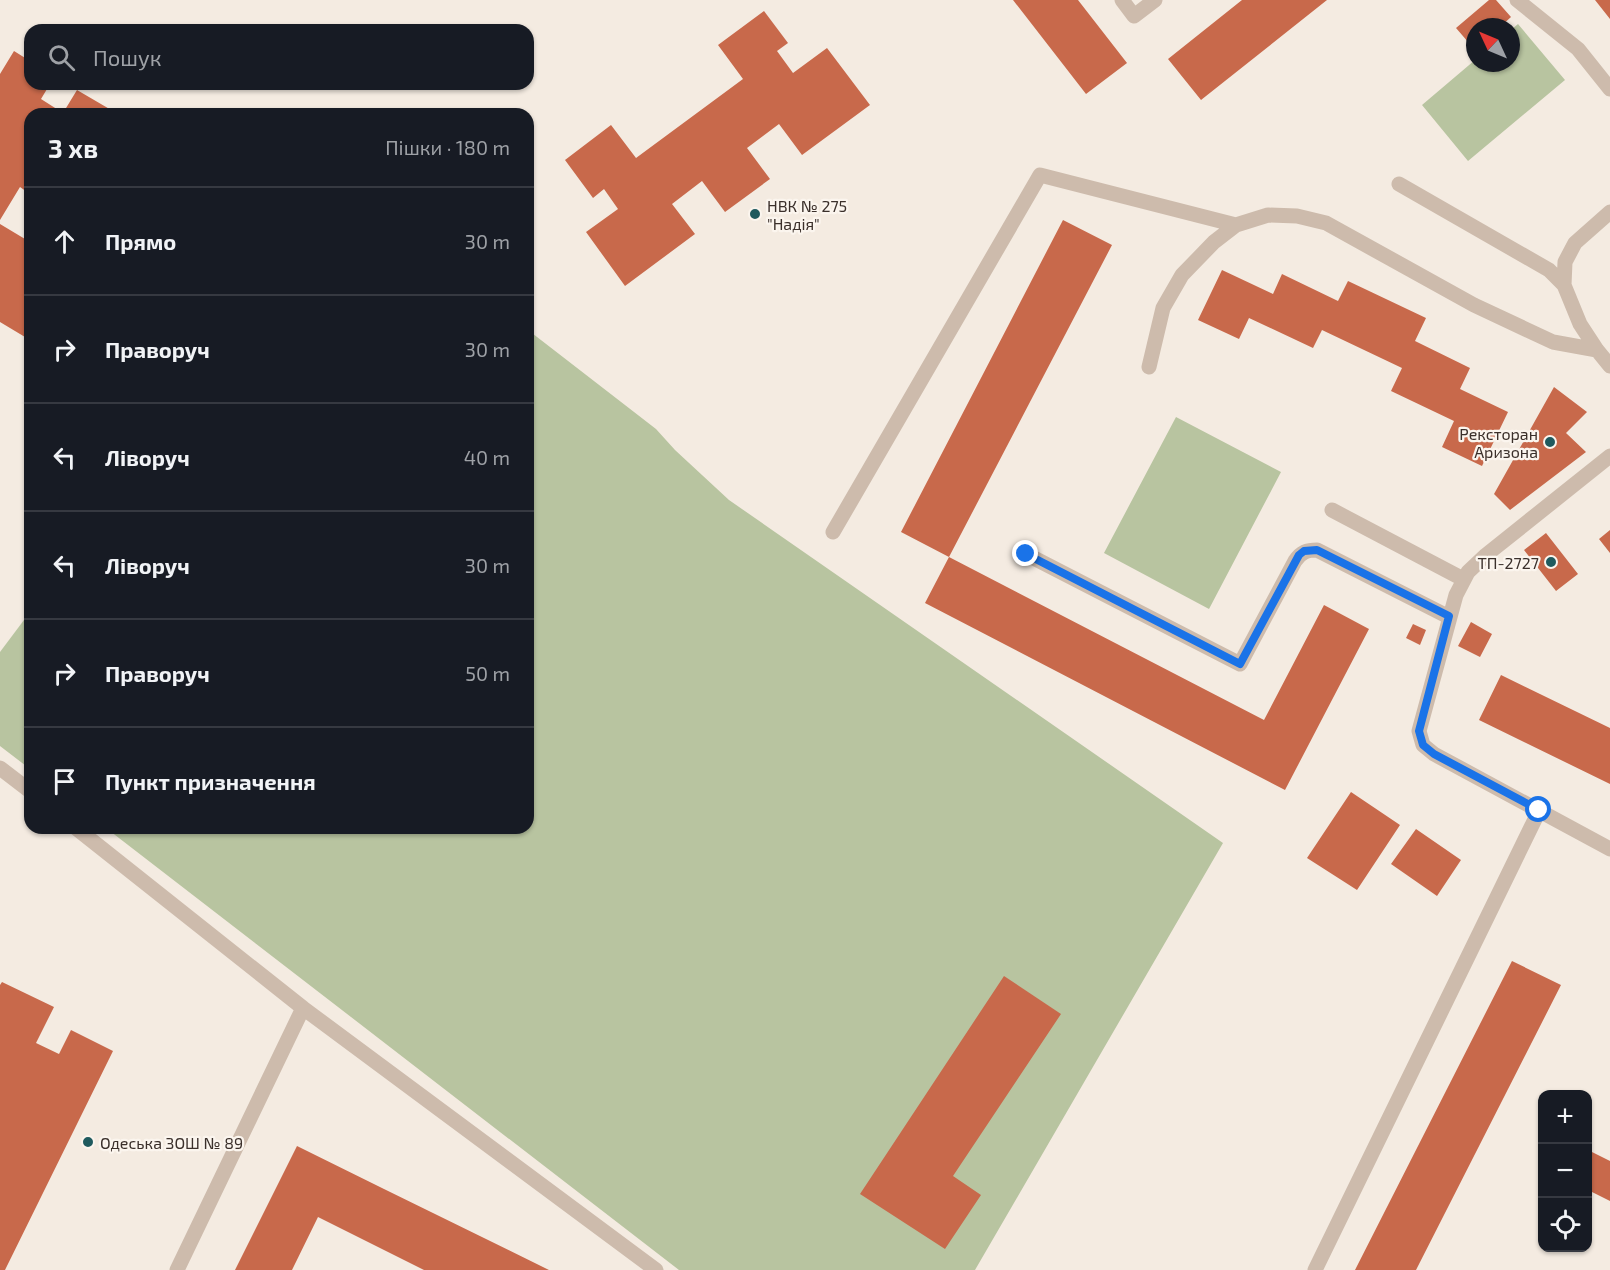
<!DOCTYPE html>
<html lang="uk">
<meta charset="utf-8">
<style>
:root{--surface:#171b24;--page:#20242c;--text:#f1f3f6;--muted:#9ea1a6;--line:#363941}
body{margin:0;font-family:"Exo 2",sans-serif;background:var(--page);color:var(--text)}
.controls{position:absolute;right:18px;bottom:18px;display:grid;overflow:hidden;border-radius:12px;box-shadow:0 2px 4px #0004}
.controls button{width:54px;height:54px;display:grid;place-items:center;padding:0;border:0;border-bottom:2px solid var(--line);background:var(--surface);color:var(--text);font:30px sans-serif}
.compass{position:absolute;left:1466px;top:18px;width:54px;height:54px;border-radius:50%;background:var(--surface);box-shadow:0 2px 4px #0004;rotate:314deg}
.stop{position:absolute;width:18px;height:18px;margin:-14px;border:4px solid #1a73e8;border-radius:50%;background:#fff}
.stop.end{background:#1a73e8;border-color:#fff;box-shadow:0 2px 6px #0008}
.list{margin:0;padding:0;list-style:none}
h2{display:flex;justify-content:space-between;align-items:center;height:78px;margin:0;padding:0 24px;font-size:26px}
h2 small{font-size:20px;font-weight:400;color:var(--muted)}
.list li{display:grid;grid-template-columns:39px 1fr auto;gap:18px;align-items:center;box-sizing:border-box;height:108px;padding:0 24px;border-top:2px solid var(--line)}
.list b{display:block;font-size:22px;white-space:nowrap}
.list em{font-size:20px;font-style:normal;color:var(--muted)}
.icon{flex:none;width:33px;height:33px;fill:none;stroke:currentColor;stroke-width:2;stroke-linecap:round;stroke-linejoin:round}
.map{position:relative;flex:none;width:1610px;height:1270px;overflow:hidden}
.search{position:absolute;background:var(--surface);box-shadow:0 2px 4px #0004;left:24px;top:24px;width:510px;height:66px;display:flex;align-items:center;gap:15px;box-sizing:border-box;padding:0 21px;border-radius:18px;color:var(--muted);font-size:22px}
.panel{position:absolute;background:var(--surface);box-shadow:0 2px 4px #0004;left:24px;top:108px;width:510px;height:726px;border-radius:18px}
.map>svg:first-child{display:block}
</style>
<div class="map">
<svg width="1610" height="1270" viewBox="0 0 1610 1270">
<rect width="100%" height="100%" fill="#f4ebe1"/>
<!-- green -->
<path fill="#b8c4a0" d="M 1518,24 L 1565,80 L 1468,161 L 1422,105 L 1475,60 L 1475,63 L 1511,63 L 1511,30 Z
M 528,330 L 656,429 L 675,450 L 729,500 L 1223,843 L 975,1270 L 679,1270 L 106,828 L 528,828 Z
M 1176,417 L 1281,472 L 1209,609 L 1104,553 Z
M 30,612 L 30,769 L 0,746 L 0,652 Z"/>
<!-- building -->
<path fill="#c8694b" d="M 1013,0 L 1078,0 L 1127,63 L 1086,94 Z
M 1242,0 L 1327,0 L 1201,100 L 1168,59 Z
M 1489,0 L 1496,0 L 1511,17 L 1500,27 L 1475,27 L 1475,50 L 1456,28 Z
M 1595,0 L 1610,0 L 1610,19 Z
M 764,11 L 788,43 L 777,51 L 793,73 L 827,48 L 870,105 L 802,155 L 779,124 L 747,148 L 770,179 L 725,212 L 702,181 L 672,204 L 695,234 L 625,286 L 586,232 L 618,209 L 604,189 L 593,198 L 565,160 L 611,125 L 636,158 L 743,79 L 718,45 Z
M 14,51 L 30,61 L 30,84 L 50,84 L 41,99 L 63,113 L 77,90 L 118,114 L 30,114 L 30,194 L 20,187 L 0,220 L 0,74 Z
M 1063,220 L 1112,245 L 949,557 L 1264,720 L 1324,605 L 1369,629 L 1285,790 L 925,603 L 949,557 L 901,532 Z
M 0,224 L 30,242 L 30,340 L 0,322 Z
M 1222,270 L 1273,294 L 1282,274 L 1338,301 L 1348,281 L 1426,318 L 1415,341 L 1470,368 L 1460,389 L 1508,412 L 1482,466 L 1442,447 L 1454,421 L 1391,391 L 1402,368 L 1322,330 L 1313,348 L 1249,318 L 1239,339 L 1198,320 Z
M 1554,387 L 1587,412 L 1566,433 L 1586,452 L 1510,510 L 1494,494 Z
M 1610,530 L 1610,553 L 1599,539 Z
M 1546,533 L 1578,574 L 1556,591 L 1524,550 Z
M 1471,622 L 1492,634 L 1480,657 L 1458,646 Z
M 1413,624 L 1426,630 L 1420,645 L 1406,638 Z
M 1501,675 L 1610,728 L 1610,784 L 1479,720 Z
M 1351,792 L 1400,825 L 1357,890 L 1307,858 Z
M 1416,829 L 1461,860 L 1437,896 L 1391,864 Z
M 1512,961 L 1561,985 L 1416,1270 L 1355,1270 Z
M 1004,976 L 1061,1014 L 953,1176 L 981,1195 L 945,1249 L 860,1194 Z
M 2,982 L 54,1007 L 36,1043 L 59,1054 L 71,1030 L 113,1051 L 5,1270 L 0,1270 L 0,985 Z
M 297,1146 L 384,1189 L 549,1270 L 424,1270 L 318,1217 L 292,1270 L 235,1270 Z
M 1588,1150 L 1610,1161 L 1610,1201 L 1588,1190 Z"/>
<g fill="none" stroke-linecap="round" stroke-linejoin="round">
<!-- lane -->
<path stroke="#cdbbac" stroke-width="15" d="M 1122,0 L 1134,16 L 1155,0
M 1517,0 L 1578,49 L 1610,89
M 1399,184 L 1549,270 L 1564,285 L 1580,324 L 1597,350 L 1610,366
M 1564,285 L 1565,262 L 1575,243 L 1610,212
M 1149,367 L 1163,308 L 1182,275 L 1214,242 L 1236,225 L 1268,215 L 1297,216 L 1326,223 L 1474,305 L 1553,342 L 1597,350
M 1610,456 L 1486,555 L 1468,572 L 1456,595 L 1419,731 L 1423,745 L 1434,754 L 1610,849
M 1332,510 L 1463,579
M 833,532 L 1040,175 L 1236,225
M 1026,554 L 1240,664 L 1295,561 C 1301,552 1307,550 1317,550 L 1449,617
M 0,768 L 30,791
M 76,828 L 303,1008 L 177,1270
M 303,1008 L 656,1270
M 1315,1270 L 1539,811"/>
</g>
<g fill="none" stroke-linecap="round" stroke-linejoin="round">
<!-- route -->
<path stroke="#1a73e8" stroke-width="8" d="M 1026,554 L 1240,664 L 1299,555 L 1304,551 L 1317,550 L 1449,616 L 1419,731 L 1423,745 L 1434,754 L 1539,810"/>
</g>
<!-- markers -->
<g fill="#1f5a5e" stroke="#fbf5ee" stroke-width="2">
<circle cx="755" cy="214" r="6"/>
<circle cx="1550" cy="442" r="6"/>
<circle cx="1551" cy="562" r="6"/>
<circle cx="88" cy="1142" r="6"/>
</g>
<g text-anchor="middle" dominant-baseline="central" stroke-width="4.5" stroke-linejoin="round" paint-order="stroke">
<!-- poi labels -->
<g font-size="16" fill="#3b302b" stroke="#fbf5ee" text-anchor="start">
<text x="767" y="205">НВК № 275<tspan x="767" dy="18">"Надія"</tspan></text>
<text x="1538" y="433" text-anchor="end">Рексторан<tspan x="1538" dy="18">Аризона</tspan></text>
<text x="1539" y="562" text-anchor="end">ТП-2727</text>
<text x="100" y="1142">Одеська ЗОШ № 89</text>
</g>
</g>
</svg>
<div class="controls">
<button>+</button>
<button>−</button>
<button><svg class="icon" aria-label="locate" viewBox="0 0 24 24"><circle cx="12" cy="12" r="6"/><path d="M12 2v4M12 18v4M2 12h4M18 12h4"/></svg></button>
</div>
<svg class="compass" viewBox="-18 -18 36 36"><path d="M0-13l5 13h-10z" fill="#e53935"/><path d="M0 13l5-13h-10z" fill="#9ea1a6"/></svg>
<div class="stop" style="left:1539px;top:810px"></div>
<div class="stop end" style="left:1026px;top:554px"></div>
<div class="search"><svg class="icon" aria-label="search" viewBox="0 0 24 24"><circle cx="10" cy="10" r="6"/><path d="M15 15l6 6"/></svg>Пошук</div>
<section class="panel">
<h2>3 хв<small>Пішки · 180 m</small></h2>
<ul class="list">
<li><svg class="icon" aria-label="ahead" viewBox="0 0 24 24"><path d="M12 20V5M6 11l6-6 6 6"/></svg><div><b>Прямо</b></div><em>30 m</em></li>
<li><svg class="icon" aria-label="right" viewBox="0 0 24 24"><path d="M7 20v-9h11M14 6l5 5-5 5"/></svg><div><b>Праворуч</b></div><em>30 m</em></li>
<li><svg class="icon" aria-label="left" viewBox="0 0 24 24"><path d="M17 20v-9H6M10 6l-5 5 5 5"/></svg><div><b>Ліворуч</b></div><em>40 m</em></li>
<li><svg class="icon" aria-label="left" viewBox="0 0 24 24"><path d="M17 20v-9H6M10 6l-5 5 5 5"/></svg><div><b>Ліворуч</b></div><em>30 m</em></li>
<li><svg class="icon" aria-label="right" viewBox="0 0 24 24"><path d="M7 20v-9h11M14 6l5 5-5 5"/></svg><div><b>Праворуч</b></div><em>50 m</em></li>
<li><svg class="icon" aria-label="arrive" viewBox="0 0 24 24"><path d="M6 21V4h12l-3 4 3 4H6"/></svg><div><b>Пункт призначення</b></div></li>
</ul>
</section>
</div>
